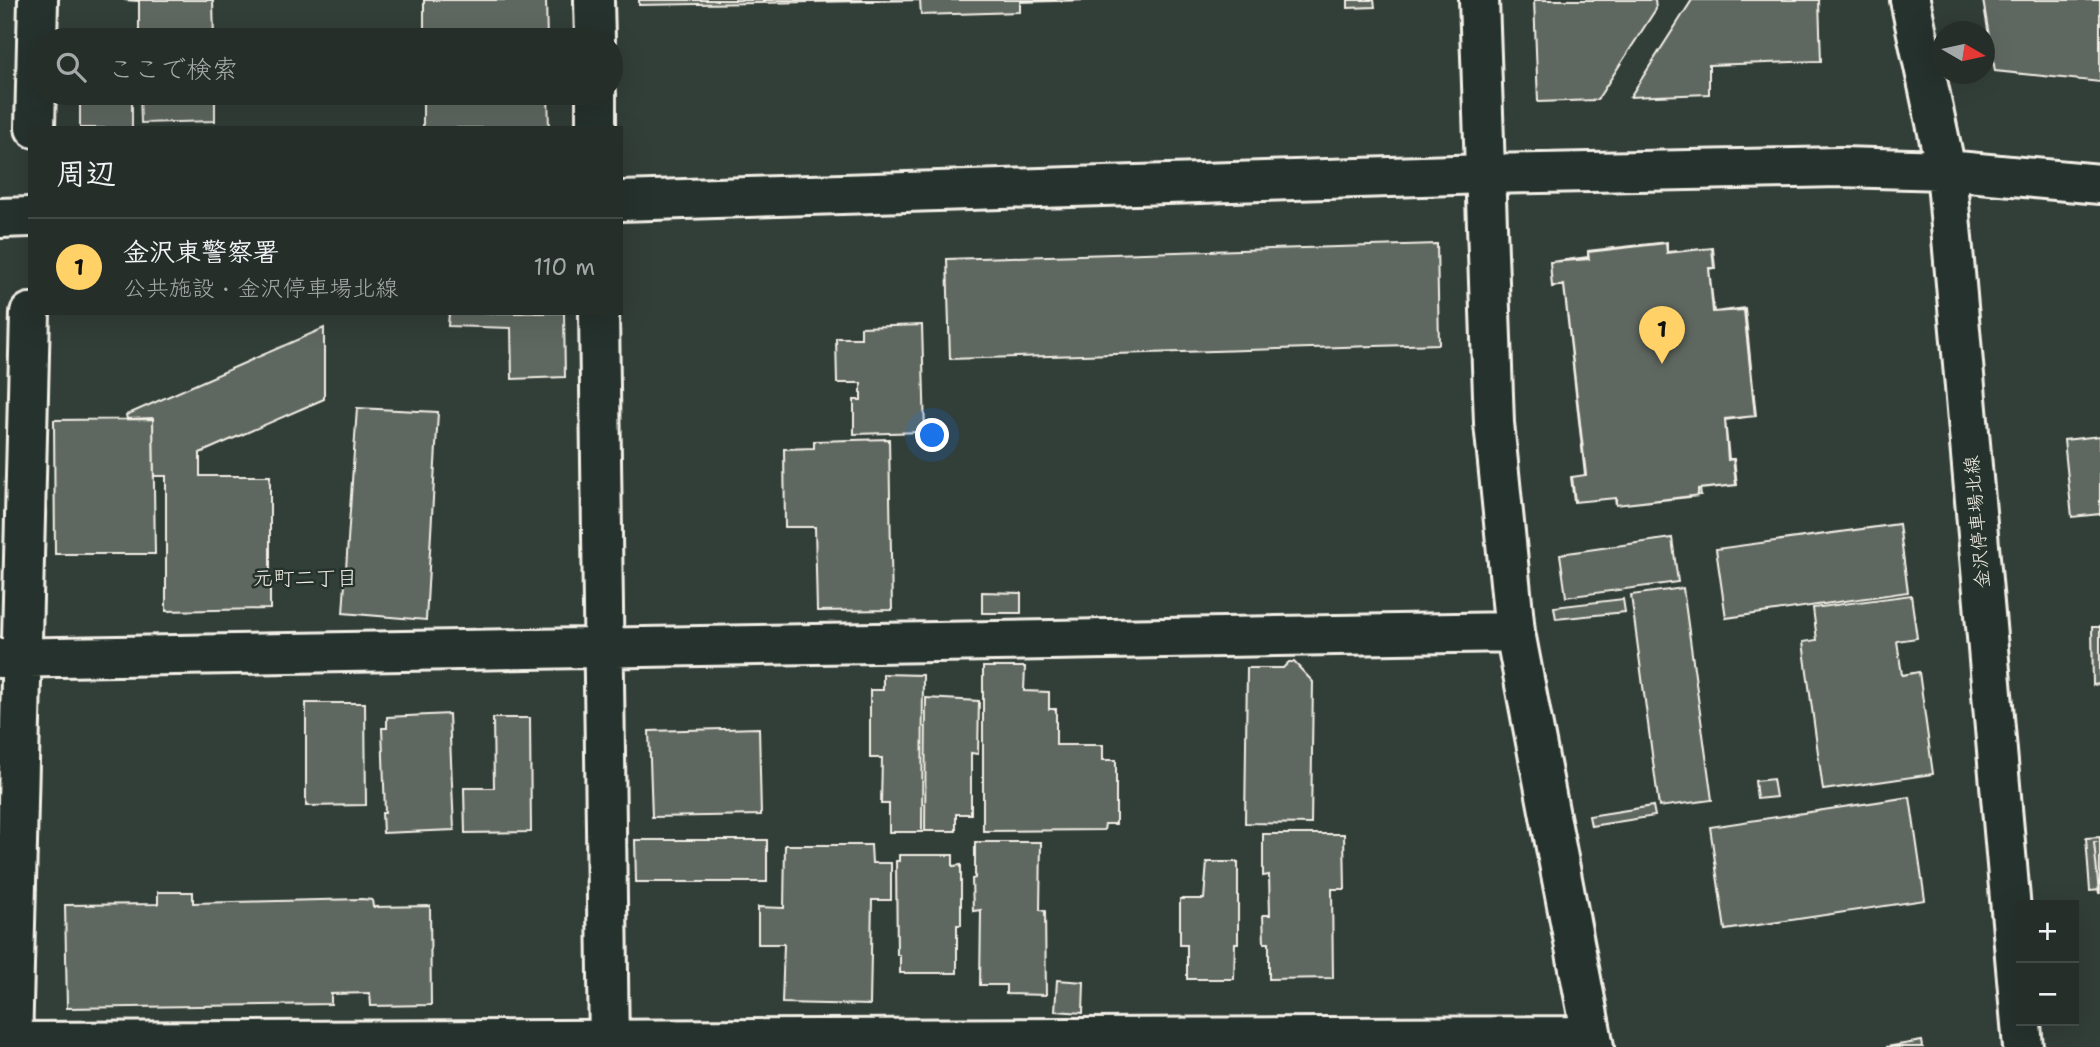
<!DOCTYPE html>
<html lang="ja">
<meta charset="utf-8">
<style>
:root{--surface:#262e2a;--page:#323a36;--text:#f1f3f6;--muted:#a4a8a8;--line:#424a47;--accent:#ffd166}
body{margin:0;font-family:"Shantell Sans","Klee One",sans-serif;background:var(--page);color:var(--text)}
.controls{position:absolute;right:21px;bottom:21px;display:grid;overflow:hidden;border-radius:0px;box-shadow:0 7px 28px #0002}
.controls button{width:63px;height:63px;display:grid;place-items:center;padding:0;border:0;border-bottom:2px solid var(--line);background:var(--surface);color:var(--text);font:35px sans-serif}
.compass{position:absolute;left:1932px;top:21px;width:63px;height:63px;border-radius:50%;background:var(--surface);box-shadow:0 7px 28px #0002;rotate:99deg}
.you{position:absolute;left:933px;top:436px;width:24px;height:24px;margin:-18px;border:5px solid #fff;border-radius:50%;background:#1a73e8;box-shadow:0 0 0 10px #1a73e833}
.badge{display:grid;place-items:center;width:46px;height:46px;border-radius:50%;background:var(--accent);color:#111;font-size:23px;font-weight:700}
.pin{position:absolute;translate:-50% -58px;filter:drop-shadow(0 2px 4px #0008)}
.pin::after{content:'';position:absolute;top:37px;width:24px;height:21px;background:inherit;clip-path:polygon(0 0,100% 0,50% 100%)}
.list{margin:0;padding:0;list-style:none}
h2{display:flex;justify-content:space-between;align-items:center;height:91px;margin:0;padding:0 28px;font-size:30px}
h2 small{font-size:23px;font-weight:400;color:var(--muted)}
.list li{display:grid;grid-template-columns:46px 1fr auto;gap:21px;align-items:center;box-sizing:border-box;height:98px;padding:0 28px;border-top:2px solid var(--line)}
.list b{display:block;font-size:26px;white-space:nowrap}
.list p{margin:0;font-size:23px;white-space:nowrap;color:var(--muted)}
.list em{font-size:23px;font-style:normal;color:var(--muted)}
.icon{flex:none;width:38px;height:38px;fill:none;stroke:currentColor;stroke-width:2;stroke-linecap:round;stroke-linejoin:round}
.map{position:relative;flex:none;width:2100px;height:1047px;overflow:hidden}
.search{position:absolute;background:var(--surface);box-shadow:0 7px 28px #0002;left:28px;top:28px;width:595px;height:77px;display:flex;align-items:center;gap:18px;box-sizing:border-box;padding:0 24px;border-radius:38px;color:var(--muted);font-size:26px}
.panel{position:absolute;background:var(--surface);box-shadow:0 7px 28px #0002;left:28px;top:126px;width:595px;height:189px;border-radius:0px}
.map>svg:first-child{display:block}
</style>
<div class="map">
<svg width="2100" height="1047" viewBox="0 0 2100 1047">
<rect width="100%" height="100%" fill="#323e38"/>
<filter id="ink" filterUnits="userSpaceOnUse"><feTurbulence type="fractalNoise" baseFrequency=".0143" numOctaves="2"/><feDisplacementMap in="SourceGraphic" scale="14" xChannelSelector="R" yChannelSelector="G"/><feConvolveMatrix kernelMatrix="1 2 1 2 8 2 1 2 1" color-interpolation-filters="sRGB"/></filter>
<g filter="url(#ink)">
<!-- building -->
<path fill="#5f6861" stroke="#f4f1e8" stroke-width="2" d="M 124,0 L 213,0 L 214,40 L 139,40 L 139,1 Z
M 424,0 L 546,0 L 547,40 L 424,40 Z
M 639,0 L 926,0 L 639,5 Z
M 920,0 L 1020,0 L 1020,12 L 921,15 Z
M 1020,0 L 1090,0 L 1020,2 Z
M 1348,0 L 1374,0 L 1375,7 L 1348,8 Z
M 1534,0 L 1655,0 L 1656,9 L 1597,100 L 1538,102 Z
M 1692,0 L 1819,0 L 1821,61 L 1709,65 L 1709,94 L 1630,97 Z
M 1983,0 L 2100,0 L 2100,82 L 1995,71 Z
M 80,93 L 132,93 L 132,128 L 80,128 Z
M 140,93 L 215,93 L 215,121 L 141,123 Z
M 423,93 L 548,93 L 549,128 L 423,128 Z
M 1667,242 L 1667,252 L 1713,248 L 1715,268 L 1709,268 L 1714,312 L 1745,308 L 1756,416 L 1725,419 L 1729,459 L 1734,459 L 1737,485 L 1700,489 L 1701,495 L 1616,505 L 1616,498 L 1574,502 L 1571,477 L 1586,475 L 1564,285 L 1552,287 L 1550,262 L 1588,257 L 1588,251 Z
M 1666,243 L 1667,253 L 1712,248 L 1714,268 L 1709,269 L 1713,312 L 1744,310 L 1755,416 L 1725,420 L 1728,460 L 1733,459 L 1736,485 L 1698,489 L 1698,496 L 1616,505 L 1615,498 L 1575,502 L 1572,477 L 1585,475 L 1564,286 L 1552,286 L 1550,262 L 1589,259 L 1588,252 Z
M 1437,244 L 1439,344 L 950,359 L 947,259 Z
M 449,313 L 564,313 L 565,377 L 512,379 L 511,328 L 448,326 Z
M 922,325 L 925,432 L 854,434 L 854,400 L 861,400 L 861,383 L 837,383 L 836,338 L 861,338 L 861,327 Z
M 324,328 L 324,399 L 200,453 L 200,476 L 270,476 L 270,609 L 166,611 L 166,476 L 154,476 L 153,418 L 127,419 L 126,415 Z
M 357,408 L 438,412 L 426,620 L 343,613 Z
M 153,419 L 155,554 L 55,554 L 54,420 Z
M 2100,436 L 2100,514 L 2072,517 L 2064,440 Z
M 889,439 L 892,610 L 817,611 L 815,527 L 785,527 L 784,449 L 814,448 L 814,441 Z
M 1899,524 L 1908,592 L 1726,618 L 1716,549 Z
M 1672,538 L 1678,582 L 1566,597 L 1560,554 Z
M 1683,588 L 1712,800 L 1659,807 L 1631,595 Z
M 982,592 L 1021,593 L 1021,613 L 982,613 Z
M 1911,595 L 1917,638 L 1897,641 L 1902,675 L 1919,672 L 1933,774 L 1823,790 L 1803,642 L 1817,640 L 1813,608 Z
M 1623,599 L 1625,612 L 1556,619 L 1554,607 Z
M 2092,627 L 2100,627 L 2100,684 L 2093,685 Z
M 1289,662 L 1294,662 L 1313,682 L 1311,824 L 1245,823 L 1247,668 L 1283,668 Z
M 983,667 L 1025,667 L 1024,691 L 1049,692 L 1049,709 L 1056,709 L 1056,745 L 1103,745 L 1103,760 L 1116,760 L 1116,824 L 1105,824 L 1104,830 L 983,831 Z
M 883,674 L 923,675 L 922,832 L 889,832 L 889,804 L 881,804 L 882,758 L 870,758 L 870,690 L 883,690 Z
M 926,698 L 979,701 L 978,754 L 971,753 L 971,814 L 956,814 L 956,831 L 925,831 Z
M 306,703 L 365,703 L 366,805 L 306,806 Z
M 449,714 L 454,830 L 383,833 L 382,813 L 385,813 L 382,728 L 387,728 L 387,717 Z
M 493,718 L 530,718 L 531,832 L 465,833 L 464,788 L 494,788 Z
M 759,728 L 761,815 L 652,817 L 649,731 Z
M 1773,779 L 1776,797 L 1757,799 L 1755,781 Z
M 1910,797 L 1925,900 L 1725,930 L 1710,827 Z
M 1653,806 L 1655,816 L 1591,826 L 1589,816 Z
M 1263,834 L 1344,834 L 1345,889 L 1332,889 L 1333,978 L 1269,979 L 1269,943 L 1264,943 L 1263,915 L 1270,915 L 1269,875 L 1263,876 Z
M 2100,837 L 2100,890 L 2090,891 L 2086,838 Z
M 635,840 L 767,840 L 767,882 L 636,882 Z
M 2100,841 L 2100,893 L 2099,893 L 2094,842 Z
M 975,842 L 1041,842 L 1040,910 L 1045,911 L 1046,995 L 1006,994 L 1006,985 L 980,985 L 981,910 L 973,911 L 972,879 L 975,878 Z
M 975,842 L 1041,842 L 1040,910 L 1045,911 L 1046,995 L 1006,994 L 1006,985 L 980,985 L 981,910 L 973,911 L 972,879 L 975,878 Z
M 785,845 L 871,845 L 872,863 L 891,863 L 891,900 L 872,900 L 870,1005 L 782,1003 L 784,944 L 758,944 L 758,907 L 784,908 Z
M 899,855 L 953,855 L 953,866 L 961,865 L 961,925 L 957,925 L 957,973 L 900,973 L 900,955 L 897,955 L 896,861 L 899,861 Z
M 1207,862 L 1238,862 L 1238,943 L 1235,943 L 1234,979 L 1187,979 L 1187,945 L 1180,945 L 1180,899 L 1204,899 Z
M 158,892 L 193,892 L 193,903 L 362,899 L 372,900 L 373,907 L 430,906 L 431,1005 L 371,1006 L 370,993 L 331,994 L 331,1004 L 67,1008 L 65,905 L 158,904 Z
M 1057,980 L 1084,982 L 1083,1013 L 1055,1011 Z
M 1922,1041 L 1923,1047 L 1886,1047 Z"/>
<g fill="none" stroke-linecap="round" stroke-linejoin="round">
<defs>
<path id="street" d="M 594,0 L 595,40
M 1479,0 L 1494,423 L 1515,632 L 1594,1047
M 596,93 L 596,128
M 35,128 L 38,0
M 599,313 L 609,1047
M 0,658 L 1515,632
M 12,1042 L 1592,1036
M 12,1047 L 30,313"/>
<path id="secondary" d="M 1910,0 L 1946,170 L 2023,1047
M 621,201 L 1486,174 L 1840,167 L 1946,170 L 2100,184
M 0,218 L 30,217"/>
</defs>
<!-- street casing -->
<use href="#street" stroke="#f4f1e8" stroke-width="44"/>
<!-- secondary casing -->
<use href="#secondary" stroke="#f4f1e8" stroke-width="44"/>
<!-- street -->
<use href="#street" stroke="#26332d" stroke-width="38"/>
<!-- secondary -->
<use href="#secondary" stroke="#26332d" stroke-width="38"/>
</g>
</g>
<g text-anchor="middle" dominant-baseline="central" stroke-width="5" stroke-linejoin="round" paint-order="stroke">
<!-- street labels -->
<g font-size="19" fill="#f4f1e8" stroke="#26332d">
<text transform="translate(1977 522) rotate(-95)">金沢停車場北線</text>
</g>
<!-- neighbourhood labels -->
<g font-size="21" fill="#f4f1e8" stroke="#26332d">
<text x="305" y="578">元町二丁目</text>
</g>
</g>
</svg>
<div class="controls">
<button>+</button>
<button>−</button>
</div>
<svg class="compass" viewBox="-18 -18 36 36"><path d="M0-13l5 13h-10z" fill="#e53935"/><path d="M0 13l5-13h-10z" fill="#a4a8a8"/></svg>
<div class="you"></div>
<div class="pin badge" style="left:1662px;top:364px">1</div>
<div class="search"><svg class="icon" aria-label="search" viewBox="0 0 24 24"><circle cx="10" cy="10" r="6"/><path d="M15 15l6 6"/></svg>ここで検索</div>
<section class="panel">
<h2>周辺<small></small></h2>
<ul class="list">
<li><span class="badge">1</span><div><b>金沢東警察署</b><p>公共施設 · 金沢停車場北線</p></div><em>110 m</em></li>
</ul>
</section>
</div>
